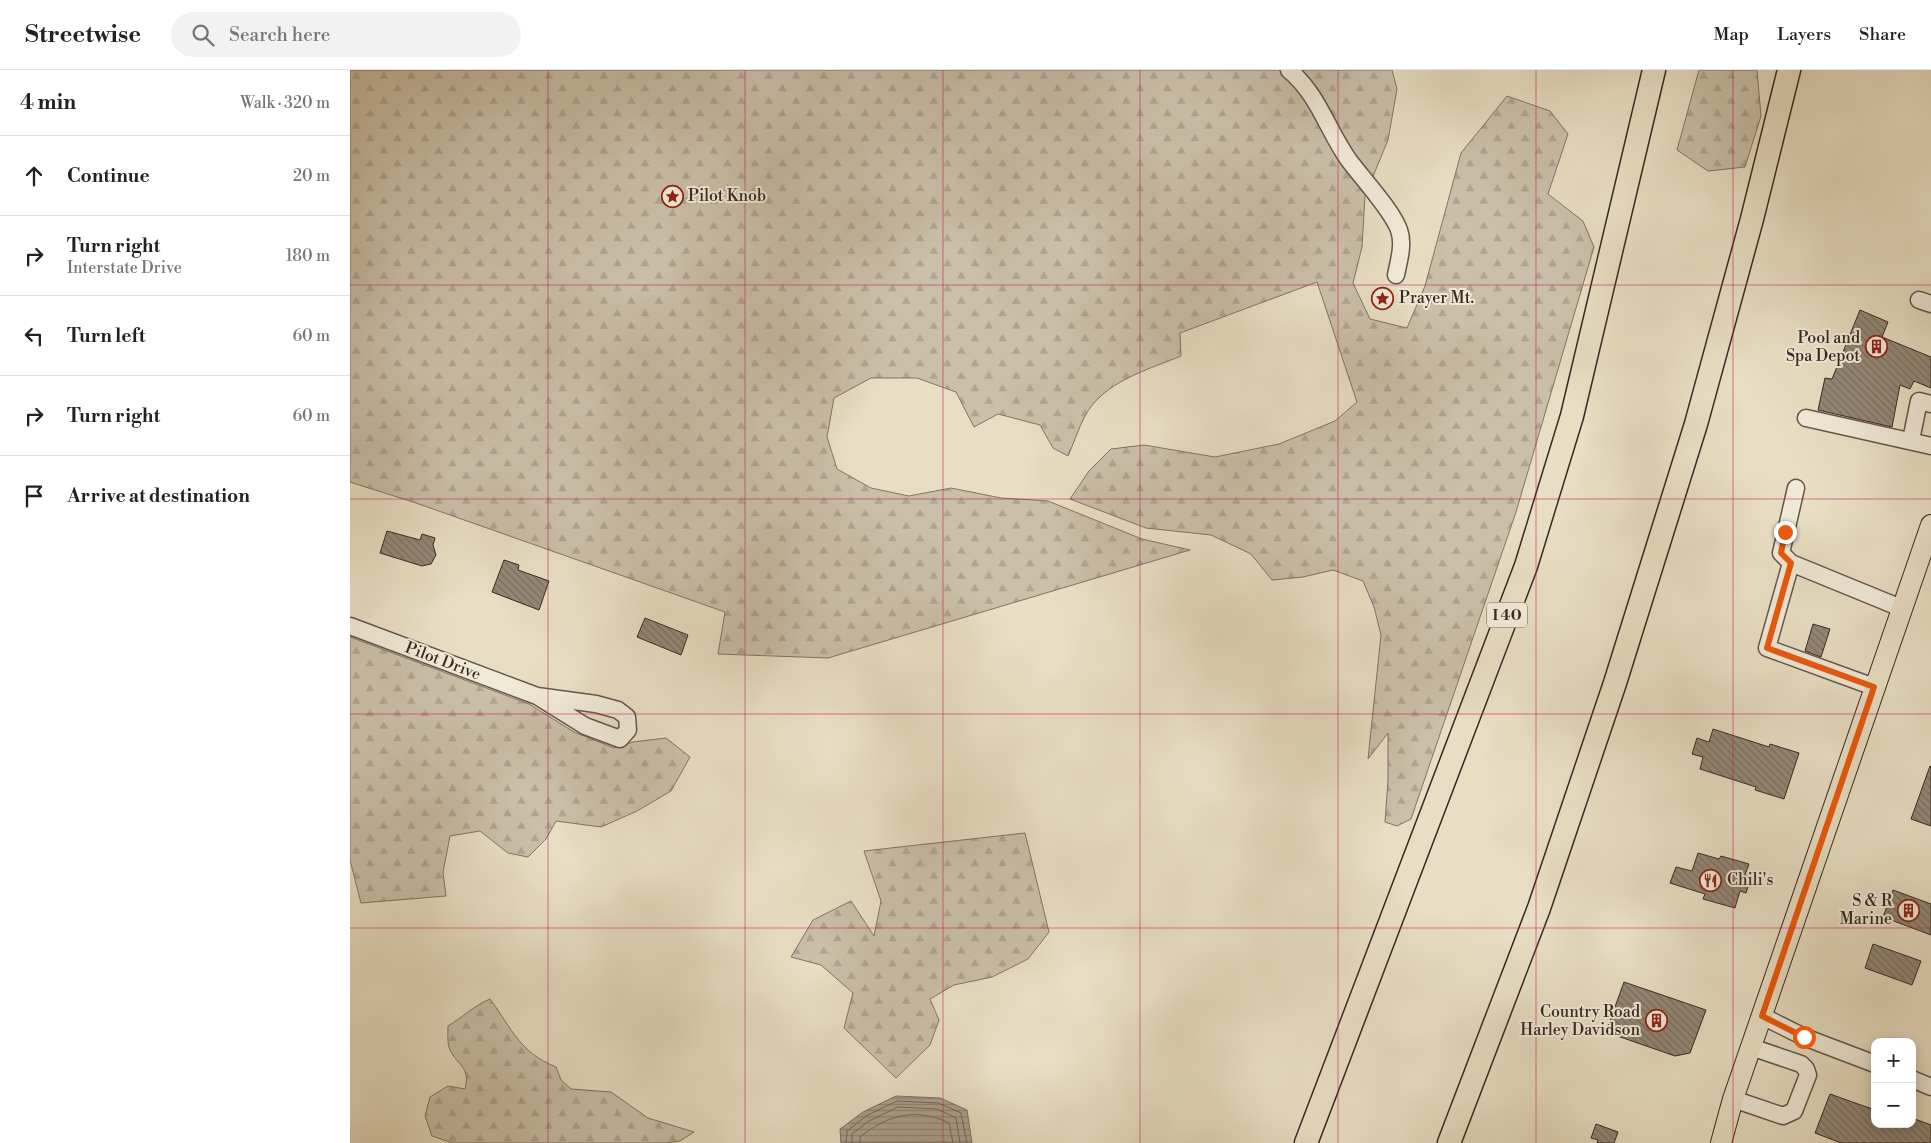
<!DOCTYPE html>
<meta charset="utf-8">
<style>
:root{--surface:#fff;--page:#f2f2f2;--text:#222;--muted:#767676;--line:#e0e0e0}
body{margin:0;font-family:"Libre Bodoni",serif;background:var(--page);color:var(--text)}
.controls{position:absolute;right:15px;bottom:15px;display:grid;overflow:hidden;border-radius:10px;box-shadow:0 2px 12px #0003}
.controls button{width:45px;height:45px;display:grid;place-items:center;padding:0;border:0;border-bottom:1px solid var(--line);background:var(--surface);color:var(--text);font:25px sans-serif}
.stop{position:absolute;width:15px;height:15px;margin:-11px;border:4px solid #ea580c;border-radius:50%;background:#fff}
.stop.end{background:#ea580c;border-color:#fff;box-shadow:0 1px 5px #0008}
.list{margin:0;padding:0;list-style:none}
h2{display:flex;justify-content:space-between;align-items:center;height:65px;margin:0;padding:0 20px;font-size:21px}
h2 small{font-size:16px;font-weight:400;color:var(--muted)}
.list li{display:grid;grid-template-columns:32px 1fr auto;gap:15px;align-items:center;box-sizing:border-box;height:80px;padding:0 20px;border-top:1px solid var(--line)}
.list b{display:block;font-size:19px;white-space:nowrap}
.list p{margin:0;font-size:16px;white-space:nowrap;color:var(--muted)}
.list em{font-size:16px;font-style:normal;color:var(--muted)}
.icon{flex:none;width:28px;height:28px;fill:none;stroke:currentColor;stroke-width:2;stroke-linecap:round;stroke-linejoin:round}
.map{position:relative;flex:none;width:1581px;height:1073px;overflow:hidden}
header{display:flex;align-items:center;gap:30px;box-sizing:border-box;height:70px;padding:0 25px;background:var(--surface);border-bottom:1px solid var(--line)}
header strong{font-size:24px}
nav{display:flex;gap:28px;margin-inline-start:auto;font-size:18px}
.search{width:350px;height:45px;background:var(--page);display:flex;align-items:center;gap:12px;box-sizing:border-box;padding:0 18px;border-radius:28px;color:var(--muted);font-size:19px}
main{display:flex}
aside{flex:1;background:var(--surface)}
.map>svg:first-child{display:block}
</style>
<header>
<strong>Streetwise</strong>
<div class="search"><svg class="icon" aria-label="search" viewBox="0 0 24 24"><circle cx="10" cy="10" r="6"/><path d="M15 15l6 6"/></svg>Search here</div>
<nav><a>Map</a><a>Layers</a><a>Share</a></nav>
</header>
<main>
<aside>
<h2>4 min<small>Walk · 320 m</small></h2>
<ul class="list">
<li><svg class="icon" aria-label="ahead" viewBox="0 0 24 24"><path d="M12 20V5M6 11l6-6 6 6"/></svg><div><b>Continue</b></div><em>20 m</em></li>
<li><svg class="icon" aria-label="right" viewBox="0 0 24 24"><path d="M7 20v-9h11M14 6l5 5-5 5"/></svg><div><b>Turn right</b><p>Interstate Drive</p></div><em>180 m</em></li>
<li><svg class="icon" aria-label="left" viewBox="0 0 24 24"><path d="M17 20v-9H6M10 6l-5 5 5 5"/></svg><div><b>Turn left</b></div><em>60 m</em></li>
<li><svg class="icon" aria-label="right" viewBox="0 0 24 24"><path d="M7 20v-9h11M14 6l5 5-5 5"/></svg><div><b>Turn right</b></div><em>60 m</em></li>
<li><svg class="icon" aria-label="arrive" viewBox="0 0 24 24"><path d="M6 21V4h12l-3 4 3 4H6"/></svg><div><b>Arrive at destination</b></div></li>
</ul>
</aside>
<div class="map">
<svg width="1581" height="1073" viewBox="0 0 1581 1073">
<defs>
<pattern id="forest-firs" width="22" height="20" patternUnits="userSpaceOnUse" patternTransform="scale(1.25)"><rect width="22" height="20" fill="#cabfa8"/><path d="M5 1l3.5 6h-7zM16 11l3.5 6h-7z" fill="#aea490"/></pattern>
<pattern id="water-rules" width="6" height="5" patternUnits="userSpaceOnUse" patternTransform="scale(1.25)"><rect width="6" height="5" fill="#aca18d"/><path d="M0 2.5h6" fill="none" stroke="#8d8373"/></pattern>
<pattern id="building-back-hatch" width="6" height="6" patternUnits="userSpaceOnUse" patternTransform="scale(1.25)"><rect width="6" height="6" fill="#938877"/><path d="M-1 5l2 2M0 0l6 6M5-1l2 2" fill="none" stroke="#796f61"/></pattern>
</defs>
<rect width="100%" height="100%" fill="#e8dec3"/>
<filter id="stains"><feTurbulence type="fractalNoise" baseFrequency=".004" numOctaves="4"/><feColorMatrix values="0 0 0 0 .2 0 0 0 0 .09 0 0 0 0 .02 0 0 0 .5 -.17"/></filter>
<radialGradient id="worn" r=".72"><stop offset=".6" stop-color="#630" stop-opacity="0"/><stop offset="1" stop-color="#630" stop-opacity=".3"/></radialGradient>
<!-- forest -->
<path fill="url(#forest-firs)" stroke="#807466" d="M 0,0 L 1042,0 L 1047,19 L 1038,70 L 1015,126 L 1012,177 L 1003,213 L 1020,249 L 1057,258 L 1075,216 L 1111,83 L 1157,26 L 1200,41 L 1218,64 L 1198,124 L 1233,151 L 1244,177 L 1166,442 L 1061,749 L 1047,756 L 1035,752 L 1038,710 L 1038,663 L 1018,689 L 1031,565 L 1024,537 L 1013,511 L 983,500 L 953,507 L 922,510 L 901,484 L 861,465 L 796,458 L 720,429 L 739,401 L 761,379 L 794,375 L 865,387 L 929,374 L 985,351 L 1007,332 L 967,212 L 830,263 L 831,286 C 797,300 753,312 735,346 C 728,359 724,373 718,386 L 703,378 L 690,355 L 648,344 L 624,357 L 606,322 L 567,308 L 521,308 L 484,328 L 477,367 L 487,399 L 521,418 L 559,426 L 601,418 L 651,428 L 698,431 L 792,469 L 840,480 L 478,588 L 368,584 L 375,542 L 66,433 L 0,412 Z
M 1349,0 L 1407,0 L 1411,46 L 1395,97 L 1358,101 L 1327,80 Z
M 0,567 L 179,634 L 224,662 L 264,678 L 283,672 L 316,668 L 340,687 L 321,721 L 287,741 L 251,757 L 206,751 L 196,769 L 178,787 L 158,783 L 130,761 L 100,766 L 93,802 L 96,826 L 11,833 L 0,790 Z
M 675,763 L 699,862 L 678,889 L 642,907 L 604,915 L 580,929 L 589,950 L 580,975 L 546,1008 L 494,958 L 503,923 L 471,895 L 441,887 L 463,850 L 501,831 L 524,866 L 531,831 L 514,781 Z
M 140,929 C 163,960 169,982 206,997 L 211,1010 L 221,1019 L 261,1022 L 298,1048 L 344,1062 L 330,1071 L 316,1073 L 103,1073 L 82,1066 L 75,1046 L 80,1027 L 98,1016 L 115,1019 C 121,997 107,995 100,980 C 97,974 98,962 98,956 C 113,947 125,935 140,929 Z"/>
<!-- water -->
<path fill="url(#water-rules)" stroke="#7d7163" d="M 546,1026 L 590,1028 L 617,1040 L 622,1073 L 491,1073 L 490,1059 L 513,1042 Z"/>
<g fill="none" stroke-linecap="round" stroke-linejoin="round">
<!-- shore -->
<path stroke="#726658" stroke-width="1" d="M 496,1073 L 497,1061 L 516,1046 L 547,1031 L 588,1033 L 611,1043 L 617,1073
M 502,1073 L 502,1064 L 519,1051 L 548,1037 L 587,1039 L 606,1048 L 610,1073
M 510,1073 L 510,1067 C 538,1045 565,1037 599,1053 L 603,1073"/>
</g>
<!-- building -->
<path fill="url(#building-back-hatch)" stroke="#372a24" d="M 1510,240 L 1538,252 L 1532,267 L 1581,287 L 1581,318 L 1564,311 L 1560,319 L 1550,315 L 1542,357 L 1468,340 L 1475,308 L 1482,309 Z
M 37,461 L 70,470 L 72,464 L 85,468 L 83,475 L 86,485 L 81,494 L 72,496 L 30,483 Z
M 154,490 L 169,495 L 168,500 L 199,511 L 189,540 L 142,522 Z
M 295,548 L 338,565 L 331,585 L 287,567 Z
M 1463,554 L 1480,559 L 1471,587 L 1455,581 Z
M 1363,659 L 1419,677 L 1420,674 L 1449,683 L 1434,729 L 1405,720 L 1406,717 L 1350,699 L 1353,687 L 1342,684 L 1347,668 L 1359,672 Z
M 1580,696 L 1581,697 L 1581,756 L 1561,749 Z
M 1348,783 L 1369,789 L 1371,786 L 1399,794 L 1395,805 L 1401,807 L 1396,823 L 1390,821 L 1385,838 L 1353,829 L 1355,824 L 1320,813 L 1326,797 L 1342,801 Z
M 1543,820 L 1581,834 L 1581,865 L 1533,847 Z
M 1523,874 L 1571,891 L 1562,915 L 1515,898 Z
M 1274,912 L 1356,940 L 1340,983 L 1325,986 L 1256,962 Z
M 1480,1024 L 1525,1040 L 1525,1054 L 1563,1054 L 1565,1049 L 1581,1055 L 1581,1073 L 1491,1073 L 1465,1063 Z
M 1246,1054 L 1268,1062 L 1264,1073 L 1247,1073 L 1248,1070 L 1241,1068 Z"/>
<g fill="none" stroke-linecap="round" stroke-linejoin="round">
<defs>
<path id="minor" d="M 939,0 C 968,24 977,59 998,89 C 1011,107 1042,140 1049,160 C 1054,174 1049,190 1046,205
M 1569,230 L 1581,234
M 1456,348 L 1581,376
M 1561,370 L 1569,331 L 1581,334
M 1446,418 L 1431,483 L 1441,493 L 1551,538
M 1441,493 L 1417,578 L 1524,617
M 0,556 L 187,626 L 235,656 L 270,669 L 278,660 L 277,647 L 268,640 L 246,634 L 187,626
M 1412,946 L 1454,967 L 1525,994
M 1562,1009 L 1581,1017
M 1383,1029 L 1433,1046 L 1444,1041 L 1458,1005 L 1456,999 L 1451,994 L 1401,977"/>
<path id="major" d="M 1371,1073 L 1383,1029 L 1581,455"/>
<path id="highway" d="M 956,1073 L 1176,496 L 1222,346 L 1304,0
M 1099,1073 L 1189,838 L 1265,613 L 1346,354 L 1402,149 L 1439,0"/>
</defs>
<!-- minor casing -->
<use href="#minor" stroke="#63574c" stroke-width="19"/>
<!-- major casing -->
<use href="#major" stroke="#372a24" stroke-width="22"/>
<!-- highway casing -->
<use href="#highway" stroke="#372a24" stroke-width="25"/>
<!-- minor -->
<use href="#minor" stroke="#f0ead8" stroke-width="16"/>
<!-- major -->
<use href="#major" stroke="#e8dec3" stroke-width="20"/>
<!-- highway -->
<use href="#highway" stroke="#e8dec3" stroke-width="22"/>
</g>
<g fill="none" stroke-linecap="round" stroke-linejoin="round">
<!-- route -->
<path stroke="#ea580c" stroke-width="6" d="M 1435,462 L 1431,483 L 1441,493 L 1417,578 L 1524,617 L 1412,946 L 1454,967"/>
</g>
<!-- grid -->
<path fill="none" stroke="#c2185b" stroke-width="1" stroke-opacity="0.55" d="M 198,0 L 198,1073M 395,0 L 395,1073M 593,0 L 593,1073M 790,0 L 790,1073M 988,0 L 988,1073M 1186,0 L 1186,1073M 1383,0 L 1383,1073M 0,215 L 1581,215M 0,429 L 1581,429M 0,644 L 1581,644M 0,858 L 1581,858"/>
<!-- icons -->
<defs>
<symbol id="sight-ring" viewBox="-11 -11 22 22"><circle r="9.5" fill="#f0ead8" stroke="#8f2418" stroke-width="1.5"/><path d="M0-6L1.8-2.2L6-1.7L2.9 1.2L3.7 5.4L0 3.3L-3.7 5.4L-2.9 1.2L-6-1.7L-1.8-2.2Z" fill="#8f2418"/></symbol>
<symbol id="building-ring" viewBox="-11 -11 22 22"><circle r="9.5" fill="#f0ead8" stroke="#8f2418" stroke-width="1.5"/><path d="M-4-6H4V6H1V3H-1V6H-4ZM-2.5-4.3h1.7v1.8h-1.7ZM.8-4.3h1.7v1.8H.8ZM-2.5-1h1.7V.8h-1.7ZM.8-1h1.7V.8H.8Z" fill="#8f2418"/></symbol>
<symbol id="restaurant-ring" viewBox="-11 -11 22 22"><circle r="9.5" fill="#f0ead8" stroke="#8f2418" stroke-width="1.5"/><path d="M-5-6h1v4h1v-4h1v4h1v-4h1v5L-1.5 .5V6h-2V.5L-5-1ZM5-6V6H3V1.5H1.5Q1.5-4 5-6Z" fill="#8f2418"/></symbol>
</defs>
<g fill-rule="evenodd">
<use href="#sight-ring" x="310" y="114" width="25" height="25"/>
<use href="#sight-ring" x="1020" y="216" width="25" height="25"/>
<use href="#building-ring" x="1514" y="264" width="25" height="25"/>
<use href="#restaurant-ring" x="1348" y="798" width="25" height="25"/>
<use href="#building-ring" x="1546" y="828" width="25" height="25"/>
<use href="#building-ring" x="1294" y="938" width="25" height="25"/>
</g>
<g text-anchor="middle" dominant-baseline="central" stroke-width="4" stroke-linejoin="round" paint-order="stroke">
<!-- shield labels -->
<rect fill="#f0ead8" stroke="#6e645a" stroke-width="1" x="1137" y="532.5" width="40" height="25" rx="4"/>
<g font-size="15" font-weight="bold" fill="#372a24">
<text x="1157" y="545">I 40</text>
</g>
<!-- poi labels -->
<g font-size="16" fill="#372a24" stroke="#f0ead8" text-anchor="start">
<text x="338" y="126">Pilot Knob</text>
<text x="1049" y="228">Prayer Mt.</text>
<text x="1510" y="268" text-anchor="end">Pool and<tspan x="1510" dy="18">Spa Depot</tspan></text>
<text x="1377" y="810">Chili's</text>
<text x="1542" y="831" text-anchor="end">S &amp; R<tspan x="1542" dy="18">Marine</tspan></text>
<text x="1290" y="942" text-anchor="end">Country Road<tspan x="1290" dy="18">Harley Davidson</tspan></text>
</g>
<!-- street labels -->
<g font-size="16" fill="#372a24" stroke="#f0ead8">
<text transform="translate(93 591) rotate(21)">Pilot Drive</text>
</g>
</g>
<rect width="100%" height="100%" filter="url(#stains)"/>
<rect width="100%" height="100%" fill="url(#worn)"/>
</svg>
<div class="controls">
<button>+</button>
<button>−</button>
</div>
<div class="stop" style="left:1454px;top:967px"></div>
<div class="stop end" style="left:1435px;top:462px"></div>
</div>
</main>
